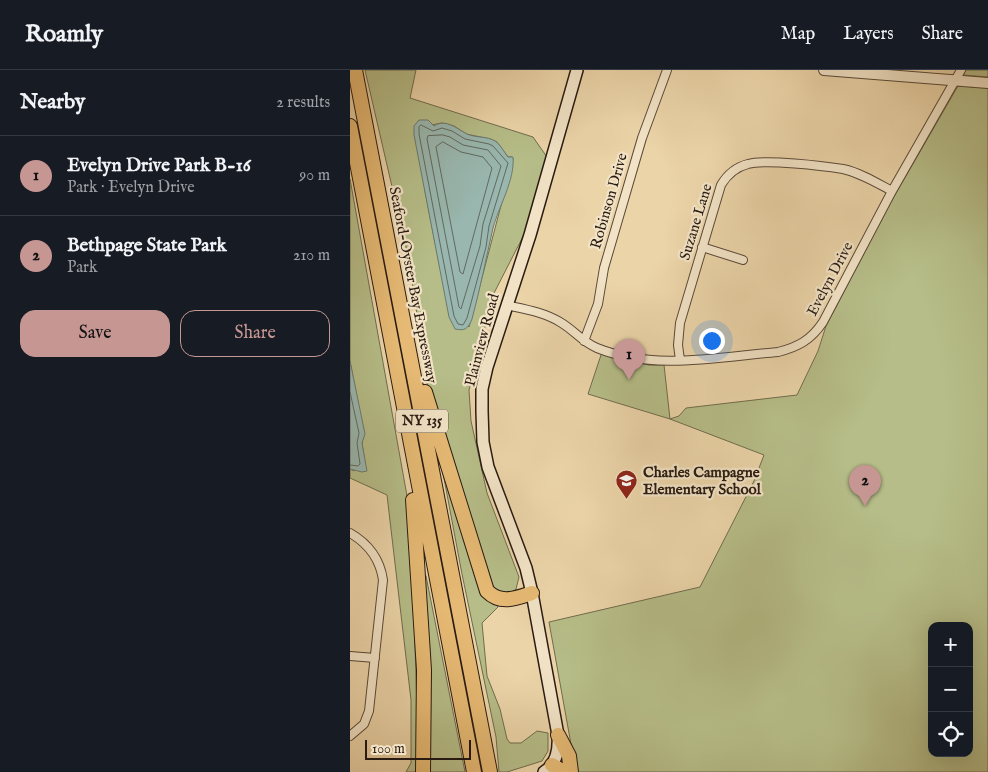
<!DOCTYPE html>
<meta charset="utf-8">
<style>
:root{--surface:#171b24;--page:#242831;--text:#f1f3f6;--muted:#9ea1a6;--line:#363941;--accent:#c59692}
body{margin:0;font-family:"IM FELL English",serif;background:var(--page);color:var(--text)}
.controls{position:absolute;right:15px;bottom:15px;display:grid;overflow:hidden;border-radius:10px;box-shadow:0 5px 20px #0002}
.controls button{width:45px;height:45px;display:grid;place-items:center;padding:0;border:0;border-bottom:1px solid var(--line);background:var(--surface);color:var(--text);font:25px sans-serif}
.scale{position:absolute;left:15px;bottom:12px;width:106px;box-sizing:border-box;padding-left:5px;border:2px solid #291b12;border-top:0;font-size:14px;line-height:18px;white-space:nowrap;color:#291b12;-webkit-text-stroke:4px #f2e3c6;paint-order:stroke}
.you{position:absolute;left:361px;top:270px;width:18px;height:18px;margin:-12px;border:4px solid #fff;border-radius:50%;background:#1a73e8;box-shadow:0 0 0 8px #1a73e833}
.badge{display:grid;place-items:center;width:32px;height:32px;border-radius:50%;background:var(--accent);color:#111;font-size:16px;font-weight:700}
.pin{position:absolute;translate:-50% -41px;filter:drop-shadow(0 1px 2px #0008)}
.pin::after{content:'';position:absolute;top:26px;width:18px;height:15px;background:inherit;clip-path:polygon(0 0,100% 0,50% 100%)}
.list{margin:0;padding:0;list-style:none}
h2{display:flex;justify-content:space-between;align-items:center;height:65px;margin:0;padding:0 20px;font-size:21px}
h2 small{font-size:16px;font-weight:400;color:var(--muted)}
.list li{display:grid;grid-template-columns:32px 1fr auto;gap:15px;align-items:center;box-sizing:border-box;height:80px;padding:0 20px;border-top:1px solid var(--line)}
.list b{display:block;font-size:19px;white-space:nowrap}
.list p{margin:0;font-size:16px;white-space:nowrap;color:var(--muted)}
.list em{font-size:16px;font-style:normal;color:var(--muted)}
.actions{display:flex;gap:10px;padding:15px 20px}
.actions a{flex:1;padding:11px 0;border:1px solid var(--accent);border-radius:15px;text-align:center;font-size:18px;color:var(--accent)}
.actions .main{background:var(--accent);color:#111}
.icon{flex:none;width:28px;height:28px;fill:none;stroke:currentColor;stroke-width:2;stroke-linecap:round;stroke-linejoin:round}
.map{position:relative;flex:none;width:638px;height:702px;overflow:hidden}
header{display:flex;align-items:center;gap:30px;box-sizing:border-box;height:70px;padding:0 25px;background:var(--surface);border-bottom:1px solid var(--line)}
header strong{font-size:24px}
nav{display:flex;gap:28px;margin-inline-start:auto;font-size:18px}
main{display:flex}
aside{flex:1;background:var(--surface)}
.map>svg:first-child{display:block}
</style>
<header>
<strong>Roamly</strong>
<nav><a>Map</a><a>Layers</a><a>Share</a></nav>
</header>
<main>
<aside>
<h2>Nearby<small>2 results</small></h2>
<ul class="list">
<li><span class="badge">1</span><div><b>Evelyn Drive Park B-16</b><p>Park · Evelyn Drive</p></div><em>90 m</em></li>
<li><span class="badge">2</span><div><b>Bethpage State Park</b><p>Park</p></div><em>210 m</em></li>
</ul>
<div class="actions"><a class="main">Save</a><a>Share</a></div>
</aside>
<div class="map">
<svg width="638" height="702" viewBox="0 0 638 702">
<rect width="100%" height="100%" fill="#ebd4a8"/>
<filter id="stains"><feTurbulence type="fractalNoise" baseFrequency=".004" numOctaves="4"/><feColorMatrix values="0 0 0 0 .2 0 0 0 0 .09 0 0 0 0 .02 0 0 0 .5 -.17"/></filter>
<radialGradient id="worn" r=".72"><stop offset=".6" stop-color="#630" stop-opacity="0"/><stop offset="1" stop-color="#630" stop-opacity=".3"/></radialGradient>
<!-- green -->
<path fill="#b6bd88" stroke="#706c4d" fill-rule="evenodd" d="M 15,0 L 66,0 L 60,28 L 183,67 L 197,87 L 182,149 L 143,225 L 119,320 L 121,351 L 137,423 L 169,507 L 165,523 L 148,522 L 140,512 L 77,313 L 59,190 ZM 78,50 L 81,55 L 92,53 L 104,56 L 116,64 L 140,69 L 147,72 L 158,87 L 162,87 L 163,90 L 119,257 L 89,193 L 75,121 Z
M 616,0 L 638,0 L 638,7 L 613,5 Z
M 608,16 L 638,18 L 638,702 L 226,702 L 199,552 L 350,517 L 404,411 L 414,385 L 320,349 L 238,324 L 252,282 L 298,295 L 314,295 L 320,349 L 329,346 L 336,338 L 447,325 L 468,281 L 476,256 L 542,130 ZM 582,556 L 619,556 L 619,683 L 582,683 Z
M 0,109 L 61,448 L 69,702 L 56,702 L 61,693 L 61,630 L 37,425 L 0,408 L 0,399 L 4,401 L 14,386 L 12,373 L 14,364 L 0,291 Z
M 90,387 L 148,537 L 132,553 L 137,606 L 150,639 L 157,669 L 160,673 L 171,673 L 187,661 L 198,663 L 198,681 L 192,691 L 157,702 L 149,702 L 146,667 L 112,504 Z
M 74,503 L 76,506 L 115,702 L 78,702 Z"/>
<!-- water -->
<path fill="#99b7af" stroke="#6c7970" d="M 69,50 L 78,50 L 84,56 C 96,48 107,59 117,64 C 126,68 137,66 145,71 C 150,74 154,82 158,87 L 163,87 C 165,110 149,136 143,158 C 136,189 130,219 122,249 C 118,259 115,261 105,259 L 99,247 L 64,65 L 64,56 Z
M 0,291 L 15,364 L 12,373 L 17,401 L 12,402 L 0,399 Z"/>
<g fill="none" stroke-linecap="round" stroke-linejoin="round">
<!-- shore -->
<path stroke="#616960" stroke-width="1" d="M 71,55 L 83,61 L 92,58 L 102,61 L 115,69 L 139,74 L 143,76 L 158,93 L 139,156 L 136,177 L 117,248 L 113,255 L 108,254 L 104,246 L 69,64 L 69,57 Z
M 93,65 L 100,67 L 113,75 L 138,80 L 151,96 L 133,154 L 130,176 L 111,239 L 109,237 L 77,69 L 78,66 Z
M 93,72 L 111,82 L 133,87 L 142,98 L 113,204 L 110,202 L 86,77 Z
M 0,322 L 9,363 L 7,373 L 10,394 L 8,396 L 0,395"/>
<defs>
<path id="minor" d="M 352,177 L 393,190
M 156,235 C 174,239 194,242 210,252 C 224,260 232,272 247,278 C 304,301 368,287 428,282 C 448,277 461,270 473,252 L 542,121 L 611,0
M 234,271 L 248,234 L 254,198 L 292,68 L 317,0
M 330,290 L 328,275 L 330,253 L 371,115 C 377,105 386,97 398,94 C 415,89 474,96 493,99 C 511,103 527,113 542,121
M 0,463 C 19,474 30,489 33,510 L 19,641 L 14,654 L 0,666
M 0,586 L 25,588"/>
<path id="tertiary" d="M 474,0 L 638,13"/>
<path id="secondary" d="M 194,702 C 207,694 209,679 208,665 L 182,523 L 176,498 L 138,397 L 133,372 L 132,341 L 132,319 L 137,297 L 180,165 L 227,0"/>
<path id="motorway" d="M 5,0 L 140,702
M 0,56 L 124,702
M 75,322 L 137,521 C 151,535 166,528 182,523
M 63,430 L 74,600 L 73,702
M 208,665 L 219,686 L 221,702
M 202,695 L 214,702"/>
</defs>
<!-- minor casing -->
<use href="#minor" stroke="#5a4938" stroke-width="10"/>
<!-- tertiary casing -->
<use href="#tertiary" stroke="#5a4938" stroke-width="12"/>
<!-- secondary casing -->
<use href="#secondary" stroke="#291b12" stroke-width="14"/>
<!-- motorway casing -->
<use href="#motorway" stroke="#291b12" stroke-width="16"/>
<!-- minor -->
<use href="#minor" stroke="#f2e3c6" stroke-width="8"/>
<!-- tertiary -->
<use href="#tertiary" stroke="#f2e3c6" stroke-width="10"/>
<!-- secondary -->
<use href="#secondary" stroke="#f2e3c6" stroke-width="11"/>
<!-- motorway -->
<use href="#motorway" stroke="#e6ba74" stroke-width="14"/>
</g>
<!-- icons -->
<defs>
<symbol id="school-pin" viewBox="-11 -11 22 30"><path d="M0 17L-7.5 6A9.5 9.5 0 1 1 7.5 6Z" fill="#8f2418" stroke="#f2e3c6"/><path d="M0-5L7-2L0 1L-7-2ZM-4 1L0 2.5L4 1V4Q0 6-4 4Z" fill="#fff"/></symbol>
</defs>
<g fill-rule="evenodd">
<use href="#school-pin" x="264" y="398" width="25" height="34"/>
</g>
<g text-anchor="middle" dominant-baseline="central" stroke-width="4.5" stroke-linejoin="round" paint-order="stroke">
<!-- shield labels -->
<rect fill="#f2e3c6" stroke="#655748" stroke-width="1" x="46" y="339.5" width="52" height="23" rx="4"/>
<g font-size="14" font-weight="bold" fill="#291b12">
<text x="72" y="351">NY 135</text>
</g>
<!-- street labels -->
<g font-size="15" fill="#291b12" stroke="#f2e3c6">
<text transform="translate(259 131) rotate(-74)">Robinson Drive</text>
<text transform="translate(346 152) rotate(-73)">Suzane Lane</text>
<text transform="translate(480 209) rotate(-62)">Evelyn Drive</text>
<text transform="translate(63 215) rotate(79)">Seaford-Oyster Bay Expressway</text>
<text transform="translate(132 270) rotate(-75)">Plainview Road</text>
</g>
<!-- poi labels -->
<g font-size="15" font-weight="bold" fill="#291b12" stroke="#f2e3c6" text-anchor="start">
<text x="293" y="402">Charles Campagne<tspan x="293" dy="17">Elementary School</tspan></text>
</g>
</g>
<rect width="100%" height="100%" filter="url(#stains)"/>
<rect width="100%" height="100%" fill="url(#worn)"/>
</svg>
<div class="controls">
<button>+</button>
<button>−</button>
<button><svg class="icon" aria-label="locate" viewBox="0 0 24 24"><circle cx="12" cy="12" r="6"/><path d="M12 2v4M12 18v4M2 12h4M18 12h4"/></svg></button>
</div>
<div class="scale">100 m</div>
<div class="you"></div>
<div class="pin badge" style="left:279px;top:310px">1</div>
<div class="pin badge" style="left:515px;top:436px">2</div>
</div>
</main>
